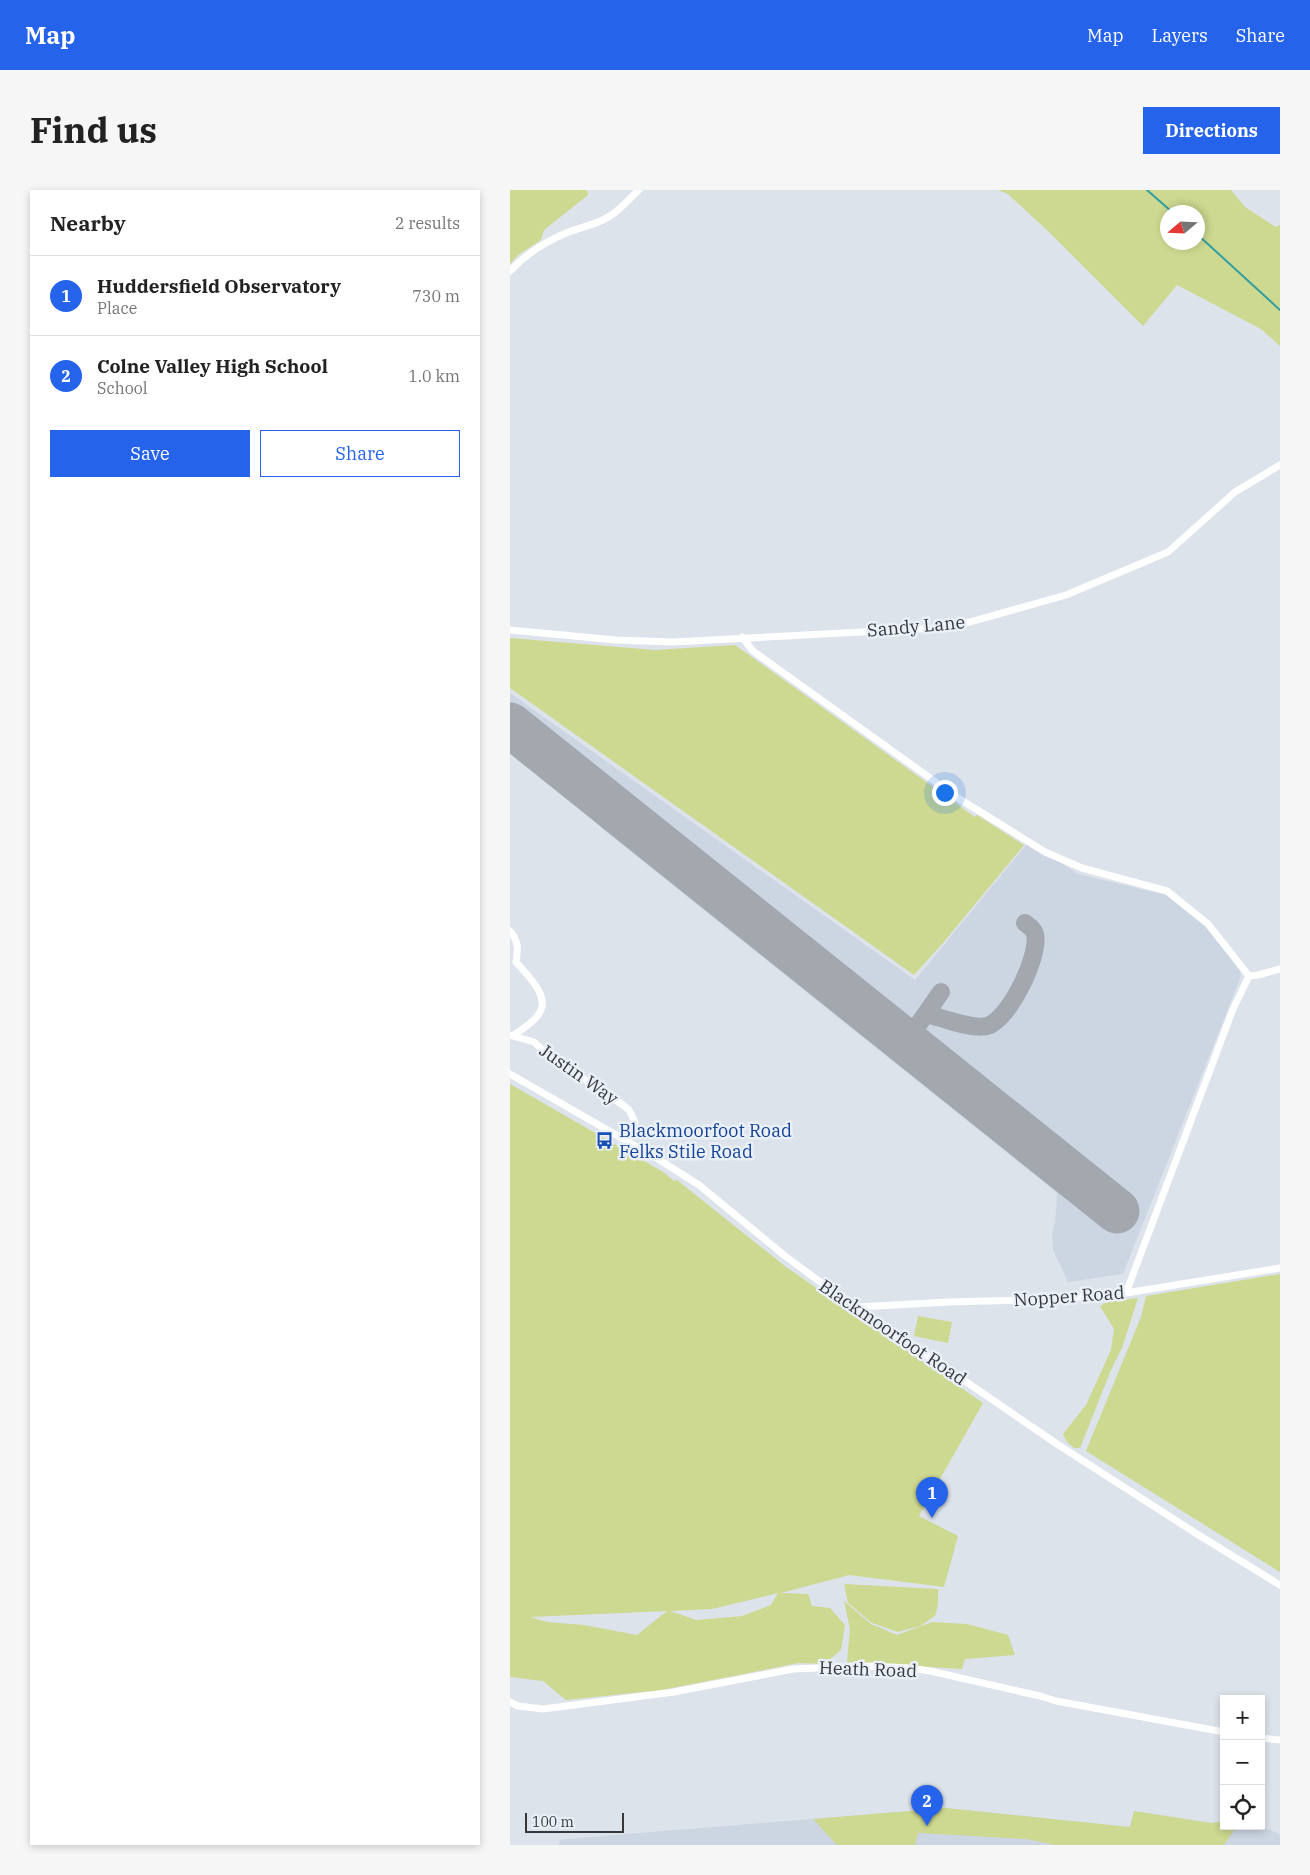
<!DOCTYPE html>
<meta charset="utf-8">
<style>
:root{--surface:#fff;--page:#f6f6f6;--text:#222;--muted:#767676;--line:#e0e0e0;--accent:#2563eb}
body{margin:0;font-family:"IBM Plex Serif",serif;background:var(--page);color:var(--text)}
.controls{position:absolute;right:15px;bottom:15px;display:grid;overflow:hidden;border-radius:0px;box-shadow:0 2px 8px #0003}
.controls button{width:45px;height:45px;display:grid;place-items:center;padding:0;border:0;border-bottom:1px solid var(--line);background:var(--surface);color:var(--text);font:25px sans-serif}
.compass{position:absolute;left:650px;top:15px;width:45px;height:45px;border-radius:50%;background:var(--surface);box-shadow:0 2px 8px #0003;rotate:251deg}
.scale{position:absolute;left:15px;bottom:12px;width:99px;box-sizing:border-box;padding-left:5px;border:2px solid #36383b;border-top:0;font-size:14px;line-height:18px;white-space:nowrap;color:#36383b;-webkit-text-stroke:4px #eaf0f8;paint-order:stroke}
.you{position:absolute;left:434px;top:602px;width:18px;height:18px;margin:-12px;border:4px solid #fff;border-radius:50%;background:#1a73e8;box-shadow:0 0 0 8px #1a73e833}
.badge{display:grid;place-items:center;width:32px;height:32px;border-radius:50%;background:var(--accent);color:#fff;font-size:16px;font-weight:700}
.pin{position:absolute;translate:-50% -41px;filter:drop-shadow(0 1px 2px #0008)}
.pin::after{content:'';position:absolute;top:26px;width:18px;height:15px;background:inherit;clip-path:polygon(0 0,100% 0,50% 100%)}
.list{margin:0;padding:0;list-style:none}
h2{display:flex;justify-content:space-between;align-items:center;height:65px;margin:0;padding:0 20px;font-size:21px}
h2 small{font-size:16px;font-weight:400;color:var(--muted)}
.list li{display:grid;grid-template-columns:32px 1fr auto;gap:15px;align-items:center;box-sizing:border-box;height:80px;padding:0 20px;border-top:1px solid var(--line)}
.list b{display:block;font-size:19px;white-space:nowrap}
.list p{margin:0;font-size:16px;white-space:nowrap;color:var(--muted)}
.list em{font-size:16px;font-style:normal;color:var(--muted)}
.actions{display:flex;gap:10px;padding:15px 20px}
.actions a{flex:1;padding:11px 0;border:1px solid var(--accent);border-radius:0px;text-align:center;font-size:18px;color:var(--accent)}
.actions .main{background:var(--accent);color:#fff}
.icon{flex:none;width:28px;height:28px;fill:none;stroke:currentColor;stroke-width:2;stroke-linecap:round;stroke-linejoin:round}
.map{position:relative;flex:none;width:770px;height:1655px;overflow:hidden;border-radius:0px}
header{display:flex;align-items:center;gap:30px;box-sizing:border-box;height:70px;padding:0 25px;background:var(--accent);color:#fff}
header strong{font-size:24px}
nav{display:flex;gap:28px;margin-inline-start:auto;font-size:18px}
.intro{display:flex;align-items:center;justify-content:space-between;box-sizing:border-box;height:120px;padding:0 30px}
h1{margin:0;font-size:35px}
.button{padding:12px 22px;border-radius:0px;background:var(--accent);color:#fff;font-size:18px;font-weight:700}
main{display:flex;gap:30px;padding:0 30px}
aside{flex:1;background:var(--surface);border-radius:0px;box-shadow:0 2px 8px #0003}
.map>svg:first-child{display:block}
</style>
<header>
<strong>Map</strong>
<nav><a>Map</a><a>Layers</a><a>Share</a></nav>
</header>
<div class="intro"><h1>Find us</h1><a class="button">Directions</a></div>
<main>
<aside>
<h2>Nearby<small>2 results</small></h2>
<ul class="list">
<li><span class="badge">1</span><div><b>Huddersfield Observatory</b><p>Place</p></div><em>730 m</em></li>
<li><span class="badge">2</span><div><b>Colne Valley High School</b><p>School</p></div><em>1.0 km</em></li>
</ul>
<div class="actions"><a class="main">Save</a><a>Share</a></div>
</aside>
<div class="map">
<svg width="770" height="1655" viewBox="0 0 770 1655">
<rect width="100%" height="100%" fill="#dde3ea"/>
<!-- built -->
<path fill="#ccd6e3" d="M 0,503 L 405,790 L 519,651 L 568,684 L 656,705 L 695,736 L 730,777 L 731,786 L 613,1084 L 558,1092 L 543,1060 L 542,1043 L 545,1033 L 547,1003 L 90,637 L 80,620 L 0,559 Z
M 436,1618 L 620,1637 L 624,1621 L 701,1633 L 714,1631 L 714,1636 L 751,1636 L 770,1644 L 770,1655 L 49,1655 L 50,1650 L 56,1649 Z"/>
<!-- green -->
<path fill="#cdd890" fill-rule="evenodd" d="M 0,0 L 77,0 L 78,5 L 34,40 L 31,50 L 8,65 L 0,74 Z
M 488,0 L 721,0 L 735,17 L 766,37 L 770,35 L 770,156 L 751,139 L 667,95 L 633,136 L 539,42 L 498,4 ZM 658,22 L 688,22 L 688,52 L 658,52 Z
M 0,448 L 145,460 L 225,455 L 465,627 L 467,625 L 514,655 L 433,753 L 404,785 L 0,498 Z
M 0,894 L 153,982 L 164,991 L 167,990 L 276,1077 L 473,1213 L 409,1326 L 448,1346 L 434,1397 L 339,1385 L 271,1403 L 298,1404 L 302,1416 L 320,1418 L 335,1435 L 331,1460 L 314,1474 L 289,1473 L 152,1500 L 56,1510 L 33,1491 L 0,1487 ZM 268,1403 L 261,1415 L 232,1426 L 186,1430 L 160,1421 L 202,1419 ZM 157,1421 L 127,1445 L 74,1435 L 37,1432 L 20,1427 Z
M 770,1084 L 770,1382 L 576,1261 L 631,1127 L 636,1106 Z
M 628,1108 L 612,1158 L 601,1180 L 570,1258 L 564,1258 L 557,1252 L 553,1244 L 576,1215 L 601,1160 L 604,1139 L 590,1116 L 599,1111 Z
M 408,1126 L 442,1132 L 438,1153 L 404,1146 Z
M 334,1394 L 428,1399 L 428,1415 L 425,1426 L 410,1436 L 388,1442 L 362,1433 L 338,1413 Z
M 334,1411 L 361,1434 L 387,1445 L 422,1432 L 457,1434 L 498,1445 L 505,1465 L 455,1469 L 452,1479 L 337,1472 L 340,1439 Z
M 436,1618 L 620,1637 L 624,1621 L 701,1633 L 714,1631 L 714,1636 L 727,1636 L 714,1655 L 545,1655 L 517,1649 L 408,1643 L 405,1655 L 327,1655 L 303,1629 Z"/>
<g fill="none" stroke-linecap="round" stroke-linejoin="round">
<!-- stream -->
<path stroke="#349e9f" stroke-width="2" d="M 637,0 L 662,22
M 688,45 L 770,120"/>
<!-- taxiway -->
<path stroke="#a3a8ae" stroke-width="18" d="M 417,824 C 433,828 462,840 477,836 C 499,830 530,766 525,744 C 523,738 520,737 515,733
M 371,831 L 399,838 L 408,835 L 431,802"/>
<!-- runway -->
<path stroke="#a3a8ae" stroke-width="45" d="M 0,535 L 607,1021"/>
<!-- minor -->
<path stroke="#fff" stroke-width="7" d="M 0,81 C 15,65 33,53 54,44 C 69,37 87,35 100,26 C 111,19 120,8 129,0
M 0,440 L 106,450 L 163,452 L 427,438 L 460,432 L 556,405 L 658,362 L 725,302 L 770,275
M 232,447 L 243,461 L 448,608 L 535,662 L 572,678 L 657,701 L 698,734 L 739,786
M 0,741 C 9,751 8,760 6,772
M 739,786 L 748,785 L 770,779
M 0,845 L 24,852 L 38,865 L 113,915 L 119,920 L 125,932
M 4,845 C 12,839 23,833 28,825 C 42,807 17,785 6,772
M 0,884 L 148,969 L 189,995 L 275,1066 L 313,1094 L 550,1256 L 687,1344 L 770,1395
M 616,1103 L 723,819 L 739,786
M 347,1117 L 439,1112 L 523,1110 L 581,1106 L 616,1103 L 770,1078
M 0,1512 L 8,1516 L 33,1519 L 164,1502 L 283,1479 L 362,1476 L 399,1478 L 420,1481 L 530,1506 L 546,1511 L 714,1542
M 751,1548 L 770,1550"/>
</g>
<!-- icons -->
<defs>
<symbol id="bus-bare" viewBox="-9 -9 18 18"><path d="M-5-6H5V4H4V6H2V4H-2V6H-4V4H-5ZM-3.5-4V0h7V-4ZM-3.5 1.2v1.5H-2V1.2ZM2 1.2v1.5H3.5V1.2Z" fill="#1a4fb4" stroke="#eaf0f8" stroke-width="2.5" paint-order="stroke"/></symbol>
</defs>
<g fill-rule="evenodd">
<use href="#bus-bare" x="82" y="938" width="25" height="25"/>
</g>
<g text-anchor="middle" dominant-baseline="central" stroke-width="5" stroke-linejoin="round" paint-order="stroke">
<!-- street labels -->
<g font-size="18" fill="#36383b" stroke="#eaf0f8">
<text transform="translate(406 436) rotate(-5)">Sandy Lane</text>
<text transform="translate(69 884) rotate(35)">Justin Way</text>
<text transform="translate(559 1106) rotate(-4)">Nopper Road</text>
<text transform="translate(383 1142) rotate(34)">Blackmoorfoot Road</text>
<text transform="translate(358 1479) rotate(2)">Heath Road</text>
</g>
<!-- transit labels -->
<g font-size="18" fill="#164399" stroke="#eaf0f8" text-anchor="start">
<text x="109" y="940">Blackmoorfoot Road<tspan x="109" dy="21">Felks Stile Road</tspan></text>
</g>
</g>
</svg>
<div class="controls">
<button>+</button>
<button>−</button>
<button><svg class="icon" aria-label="locate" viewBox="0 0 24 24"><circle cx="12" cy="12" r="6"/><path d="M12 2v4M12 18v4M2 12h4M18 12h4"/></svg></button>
</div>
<svg class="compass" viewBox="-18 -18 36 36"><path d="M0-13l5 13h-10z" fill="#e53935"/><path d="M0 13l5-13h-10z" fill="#767676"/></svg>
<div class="scale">100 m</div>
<div class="you"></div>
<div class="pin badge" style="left:422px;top:1328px">1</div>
<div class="pin badge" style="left:417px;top:1636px">2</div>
</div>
</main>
